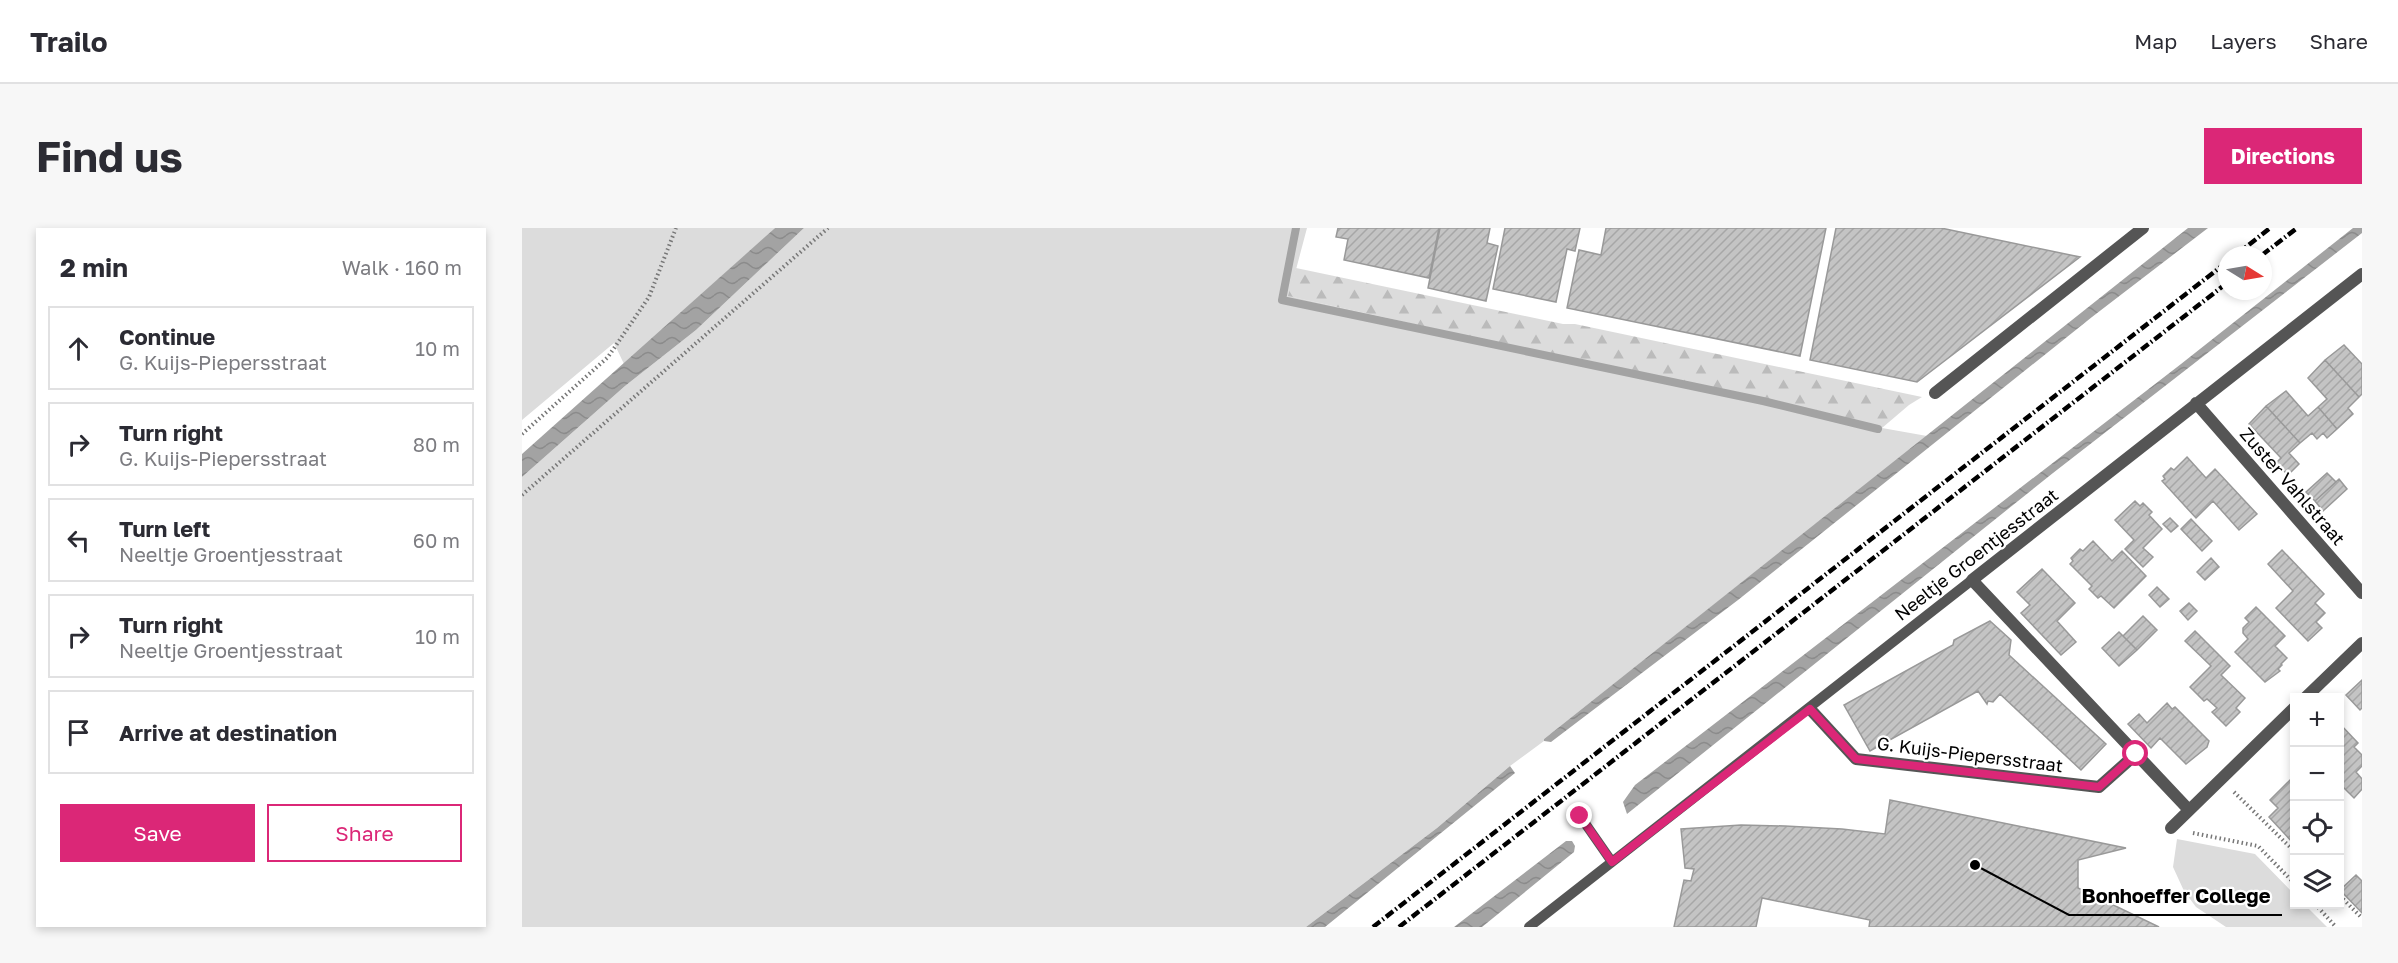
<!DOCTYPE html>
<meta charset="utf-8">
<style>
:root{--surface:#fff;--page:#f7f7f7;--text:#2b2b33;--muted:#7c7c81;--line:#e1e1e2;--accent:#db2777}
body{margin:0;font-family:"Golos Text",sans-serif;background:var(--page);color:var(--text)}
.controls{position:absolute;right:18px;bottom:18px;display:grid;overflow:hidden;border-radius:0px;box-shadow:0 3px 9px #0003}
.controls button{width:54px;height:54px;display:grid;place-items:center;padding:0;border:0;border-bottom:2px solid var(--line);background:var(--surface);color:var(--text);font:30px sans-serif}
.compass{position:absolute;left:1696px;top:18px;width:54px;height:54px;border-radius:50%;background:var(--surface);box-shadow:0 3px 9px #0003;rotate:101deg}
.stop{position:absolute;width:18px;height:18px;margin:-14px;border:4px solid #db2777;border-radius:50%;background:#fff}
.stop.end{background:#db2777;border-color:#fff;box-shadow:0 2px 6px #0008}
.list{margin:0;padding:0;list-style:none}
h2{display:flex;justify-content:space-between;align-items:center;height:78px;margin:0;padding:0 24px;font-size:26px}
h2 small{font-size:20px;font-weight:400;color:var(--muted)}
.list li{display:grid;grid-template-columns:39px 1fr auto;gap:18px;align-items:center;box-sizing:border-box;height:84px;margin:0 12px 12px;padding:0 12px;border:2px solid var(--line);border-radius:0px}
.list b{display:block;font-size:22px;white-space:nowrap}
.list p{margin:0;font-size:20px;white-space:nowrap;color:var(--muted)}
.list em{font-size:20px;font-style:normal;color:var(--muted)}
.actions{display:flex;gap:12px;padding:18px 24px}
.actions a{flex:1;padding:14px 0;border:2px solid var(--accent);border-radius:0px;text-align:center;font-size:21px;color:var(--accent)}
.actions .main{background:var(--accent);color:#fff}
.icon{flex:none;width:33px;height:33px;fill:none;stroke:currentColor;stroke-width:2;stroke-linecap:round;stroke-linejoin:round}
.map{position:relative;flex:none;width:1840px;height:699px;overflow:hidden;border-radius:0px}
header{display:flex;align-items:center;gap:36px;box-sizing:border-box;height:84px;padding:0 30px;background:var(--surface);border-bottom:2px solid var(--line)}
header strong{font-size:28px}
nav{display:flex;gap:33px;margin-inline-start:auto;font-size:21px}
.intro{display:flex;align-items:center;justify-content:space-between;box-sizing:border-box;height:144px;padding:0 36px}
h1{margin:0;font-size:42px}
.button{padding:15px 27px;border-radius:0px;background:var(--accent);color:#fff;font-size:21px;font-weight:700}
main{display:flex;gap:36px;padding:0 36px}
aside{flex:1;background:var(--surface);border-radius:0px;box-shadow:0 3px 9px #0003}
.map>svg:first-child{display:block}
</style>
<header>
<strong>Trailo</strong>
<nav><a>Map</a><a>Layers</a><a>Share</a></nav>
</header>
<div class="intro"><h1>Find us</h1><a class="button">Directions</a></div>
<main>
<aside>
<h2>2 min<small>Walk · 160 m</small></h2>
<ul class="list">
<li><svg class="icon" aria-label="ahead" viewBox="0 0 24 24"><path d="M12 20V5M6 11l6-6 6 6"/></svg><div><b>Continue</b><p>G. Kuijs-Piepersstraat</p></div><em>10 m</em></li>
<li><svg class="icon" aria-label="right" viewBox="0 0 24 24"><path d="M7 20v-9h11M14 6l5 5-5 5"/></svg><div><b>Turn right</b><p>G. Kuijs-Piepersstraat</p></div><em>80 m</em></li>
<li><svg class="icon" aria-label="left" viewBox="0 0 24 24"><path d="M17 20v-9H6M10 6l-5 5 5 5"/></svg><div><b>Turn left</b><p>Neeltje Groentjesstraat</p></div><em>60 m</em></li>
<li><svg class="icon" aria-label="right" viewBox="0 0 24 24"><path d="M7 20v-9h11M14 6l5 5-5 5"/></svg><div><b>Turn right</b><p>Neeltje Groentjesstraat</p></div><em>10 m</em></li>
<li><svg class="icon" aria-label="arrive" viewBox="0 0 24 24"><path d="M6 21V4h12l-3 4 3 4H6"/></svg><div><b>Arrive at destination</b></div></li>
</ul>
<div class="actions"><a class="main">Save</a><a>Share</a></div>
</aside>
<div class="map">
<svg width="1840" height="699" viewBox="0 0 1840 699">
<defs>
<pattern id="forest-firs" width="22" height="20" patternUnits="userSpaceOnUse" patternTransform="scale(1.5)"><rect width="22" height="20" fill="#dcdcdc"/><path d="M5 1l3.5 6h-7zM16 11l3.5 6h-7z" fill="#bbb"/></pattern>
<pattern id="water-waves" width="16" height="10" patternUnits="userSpaceOnUse" patternTransform="scale(1.5)"><rect width="16" height="10" fill="#a3a3a3"/><path d="M0 5q4-4 8 0t8 0" fill="none" stroke="#8b8b8b"/></pattern>
<pattern id="building-hatch" width="6" height="6" patternUnits="userSpaceOnUse" patternTransform="scale(1.5)"><rect width="6" height="6" fill="#c4c4c4"/><path d="M-1 1l2-2M0 6l6-6M5 7l2-2" fill="none" stroke="#a7a7a7"/></pattern>
</defs>
<rect width="100%" height="100%" fill="#fff"/>
<!-- grass -->
<path fill="#dcdcdc" d="M 0,0 L 253,0 L 102,136 L 92,115 L 0,192 Z
M 282,0 L 785,0 L 767,68 L 1360,200 L 1405,208 L 1022,511 L 1022,513 L 988,538 L 915,600 L 784,699 L 0,699 L 0,249 L 103,158 L 174,102 Z
M 1655,611 L 1733,626 L 1772,666 L 1772,676 L 1783,677 L 1805,699 L 1704,699 L 1674,679 L 1662,663 L 1651,639 Z"/>
<!-- forest -->
<path fill="url(#forest-firs)" d="M 774,40 L 1041,96 L 1053,96 L 1400,169 L 1387,177 L 1360,200 L 766,68 Z"/>
<!-- water -->
<path fill="url(#water-waves)" d="M 253,0 L 282,0 L 174,102 L 103,158 L 0,249 L 0,226 Z
M 1666,0 L 1686,0 L 1570,89 L 1216,372 L 1029,514 L 1022,513 L 1022,511 Z
M 1831,0 L 1840,0 L 1840,5 L 1531,245 L 1105,586 L 1101,574 L 1113,557 L 1659,136 Z
M 988,538 L 993,545 L 803,699 L 784,699 L 915,600 Z
M 1044,613 L 1050,613 L 1053,618 L 1052,624 L 960,699 L 932,699 Z"/>
<g fill="none" stroke-linecap="round" stroke-linejoin="round">
<!-- stream -->
<path stroke="#a3a3a3" stroke-width="8" d="M 774,0 L 760,72 L 1241,173 L 1356,201"/>
</g>
<!-- building -->
<path fill="url(#building-hatch)" stroke="#999" stroke-width="1.5" d="M 816,0 L 917,0 L 907,50 L 822,32 L 826,11 L 814,9 Z
M 918,0 L 968,0 L 965,15 L 976,18 L 964,73 L 906,60 Z
M 983,0 L 1058,0 L 1053,23 L 1045,21 L 1034,74 L 971,61 Z
M 1084,0 L 1304,0 L 1278,128 L 1045,80 L 1057,22 L 1079,27 Z
M 1314,0 L 1419,0 L 1558,29 L 1395,154 L 1288,132 Z
M 1822,117 L 1840,136 L 1840,166 L 1837,169 L 1803,132 Z
M 1803,132 L 1837,169 L 1826,180 L 1831,186 L 1815,201 L 1796,179 L 1805,171 L 1786,150 Z
M 1764,163 L 1786,188 L 1796,179 L 1815,201 L 1805,210 L 1801,205 L 1795,211 L 1790,205 L 1778,215 L 1744,178 Z
M 1744,178 L 1778,215 L 1767,225 L 1777,236 L 1766,247 L 1754,235 L 1759,230 L 1727,196 Z
M 1665,229 L 1684,250 L 1693,241 L 1735,286 L 1717,302 L 1691,273 L 1674,290 L 1640,253 L 1643,251 L 1641,248 L 1649,240 L 1652,242 Z
M 1805,245 L 1814,254 L 1793,273 L 1784,264 Z
M 1817,251 L 1825,261 L 1801,283 L 1793,273 Z
M 1613,273 L 1618,278 L 1621,275 L 1630,284 L 1627,287 L 1640,301 L 1621,320 L 1631,329 L 1621,339 L 1603,321 L 1612,312 L 1593,292 Z
M 1648,290 L 1656,298 L 1649,304 L 1641,296 Z
M 1669,291 L 1690,313 L 1680,323 L 1659,301 Z
M 1571,313 L 1590,333 L 1600,323 L 1624,348 L 1592,380 L 1579,368 L 1576,370 L 1567,361 L 1570,358 L 1548,336 L 1551,333 L 1549,330 L 1558,321 L 1561,323 Z
M 1760,322 L 1802,366 L 1793,375 L 1803,385 L 1794,394 L 1800,400 L 1786,413 L 1754,380 L 1771,363 L 1746,336 Z
M 1689,330 L 1697,339 L 1683,352 L 1675,344 Z
M 1520,341 L 1553,375 L 1535,393 L 1554,414 L 1539,427 L 1499,385 L 1508,377 L 1495,364 Z
M 1635,359 L 1647,371 L 1638,379 L 1627,367 Z
M 1667,375 L 1675,383 L 1666,392 L 1658,383 Z
M 1734,379 L 1763,408 L 1753,418 L 1765,430 L 1759,436 L 1760,437 L 1756,441 L 1758,443 L 1743,454 L 1713,424 L 1726,411 L 1721,405 L 1721,400 L 1727,394 L 1723,390 Z
M 1621,388 L 1635,402 L 1615,422 L 1601,408 Z
M 1468,393 L 1489,412 L 1487,427 L 1584,516 L 1559,542 L 1478,466 L 1471,474 L 1466,473 L 1465,476 L 1456,463 L 1348,523 L 1322,477 L 1431,417 L 1432,412 Z
M 1673,403 L 1708,438 L 1699,447 L 1723,470 L 1714,480 L 1718,484 L 1704,498 L 1690,484 L 1695,480 L 1685,471 L 1682,473 L 1668,459 L 1689,438 L 1663,413 Z
M 1597,404 L 1615,422 L 1597,438 L 1580,420 Z
M 1840,452 L 1840,480 L 1838,482 L 1824,467 Z
M 1645,475 L 1650,481 L 1653,479 L 1687,513 L 1685,519 L 1664,536 L 1638,510 L 1629,520 L 1606,496 L 1617,486 L 1625,495 Z
M 1818,496 L 1836,515 L 1832,519 L 1840,527 L 1840,538 L 1834,544 L 1840,551 L 1840,561 L 1832,570 L 1822,560 L 1818,564 Z
M 1772,548 L 1772,616 L 1747,589 L 1756,580 L 1748,572 Z
M 1368,572 L 1604,620 L 1556,632 L 1556,660 L 1637,699 L 1347,699 L 1348,692 L 1240,670 L 1234,699 L 1152,699 L 1162,652 L 1169,653 L 1172,641 L 1163,640 L 1159,601 L 1219,597 L 1263,598 L 1320,601 L 1363,606 Z
M 1834,647 L 1840,653 L 1840,685 L 1818,662 Z"/>
<g fill="none" stroke-linecap="round" stroke-linejoin="round">
<!-- path -->
<path stroke="#777" stroke-width="4" stroke-dasharray="1.5 3" stroke-linecap="butt" d="M 0,206 L 86,129 L 127,69 L 154,0
M 0,267 L 306,0
M 1712,564 L 1772,623
M 1671,605 L 1736,618 L 1772,655
M 1818,668 L 1840,690
M 1793,676 L 1814,699"/>
<!-- lane -->
<path stroke="#555" stroke-width="10" d="M 1058,588 L 1090,634
M 1007,699 L 1450,352"/>
<!-- street -->
<path stroke="#555" stroke-width="12" d="M 1413,165 L 1621,0
M 1674,175 L 1840,365
M 1783,470 L 1840,415
M 1288,481 L 1334,531 L 1577,559 L 1614,526
M 1667,582 L 1450,352 L 1840,46
M 1649,600 L 1772,480"/>
<!-- rail -->
<path stroke="#000" stroke-width="4.5" stroke-dasharray="9 3 1.5 3" stroke-linecap="butt" d="M 1714,27 L 1748,0
M 1740,27 L 1775,0
M 851,699 L 1705,34
M 877,699 L 1705,55"/>
</g>
<g fill="none" stroke-linecap="round" stroke-linejoin="round">
<!-- route -->
<path stroke="#db2777" stroke-width="8" d="M 1058,588 L 1090,634 L 1288,481 L 1334,531 L 1577,559 L 1614,526"/>
</g>
<g text-anchor="middle" dominant-baseline="central" stroke-width="4.5" stroke-linejoin="round" paint-order="stroke">
<!-- street labels -->
<g font-size="18" fill="#000" stroke="#fff">
<text transform="translate(1771 258) rotate(49)">Zuster Vahlstraat</text>
<text transform="translate(1454 326) rotate(-38)">Neeltje Groentjesstraat</text>
<text transform="translate(1448 526) rotate(7)">G. Kuijs-Piepersstraat</text>
</g>
</g>
<!-- callouts -->
<path fill="none" stroke="#000" stroke-width="2" d="M1453 637L1547 687H1760"/>
<circle fill="#000" stroke="#fff" stroke-width="2" cx="1453" cy="637" r="6"/>
<g font-size="20" text-anchor="middle" font-weight="bold" fill="#000" stroke="#fff" stroke-width="4.5" stroke-linejoin="round" paint-order="stroke">
<text x="1654" y="675">Bonhoeffer College</text>
</g>
</svg>
<div class="controls">
<button>+</button>
<button>−</button>
<button><svg class="icon" aria-label="locate" viewBox="0 0 24 24"><circle cx="12" cy="12" r="6"/><path d="M12 2v4M12 18v4M2 12h4M18 12h4"/></svg></button>
<button><svg class="icon" aria-label="layers" viewBox="0 0 24 24"><path d="M12 4l9 5-9 5-9-5zM3 14l9 5 9-5"/></svg></button>
</div>
<svg class="compass" viewBox="-18 -18 36 36"><path d="M0-13l5 13h-10z" fill="#e53935"/><path d="M0 13l5-13h-10z" fill="#7c7c81"/></svg>
<div class="stop" style="left:1614px;top:526px"></div>
<div class="stop end" style="left:1058px;top:588px"></div>
</div>
</main>
